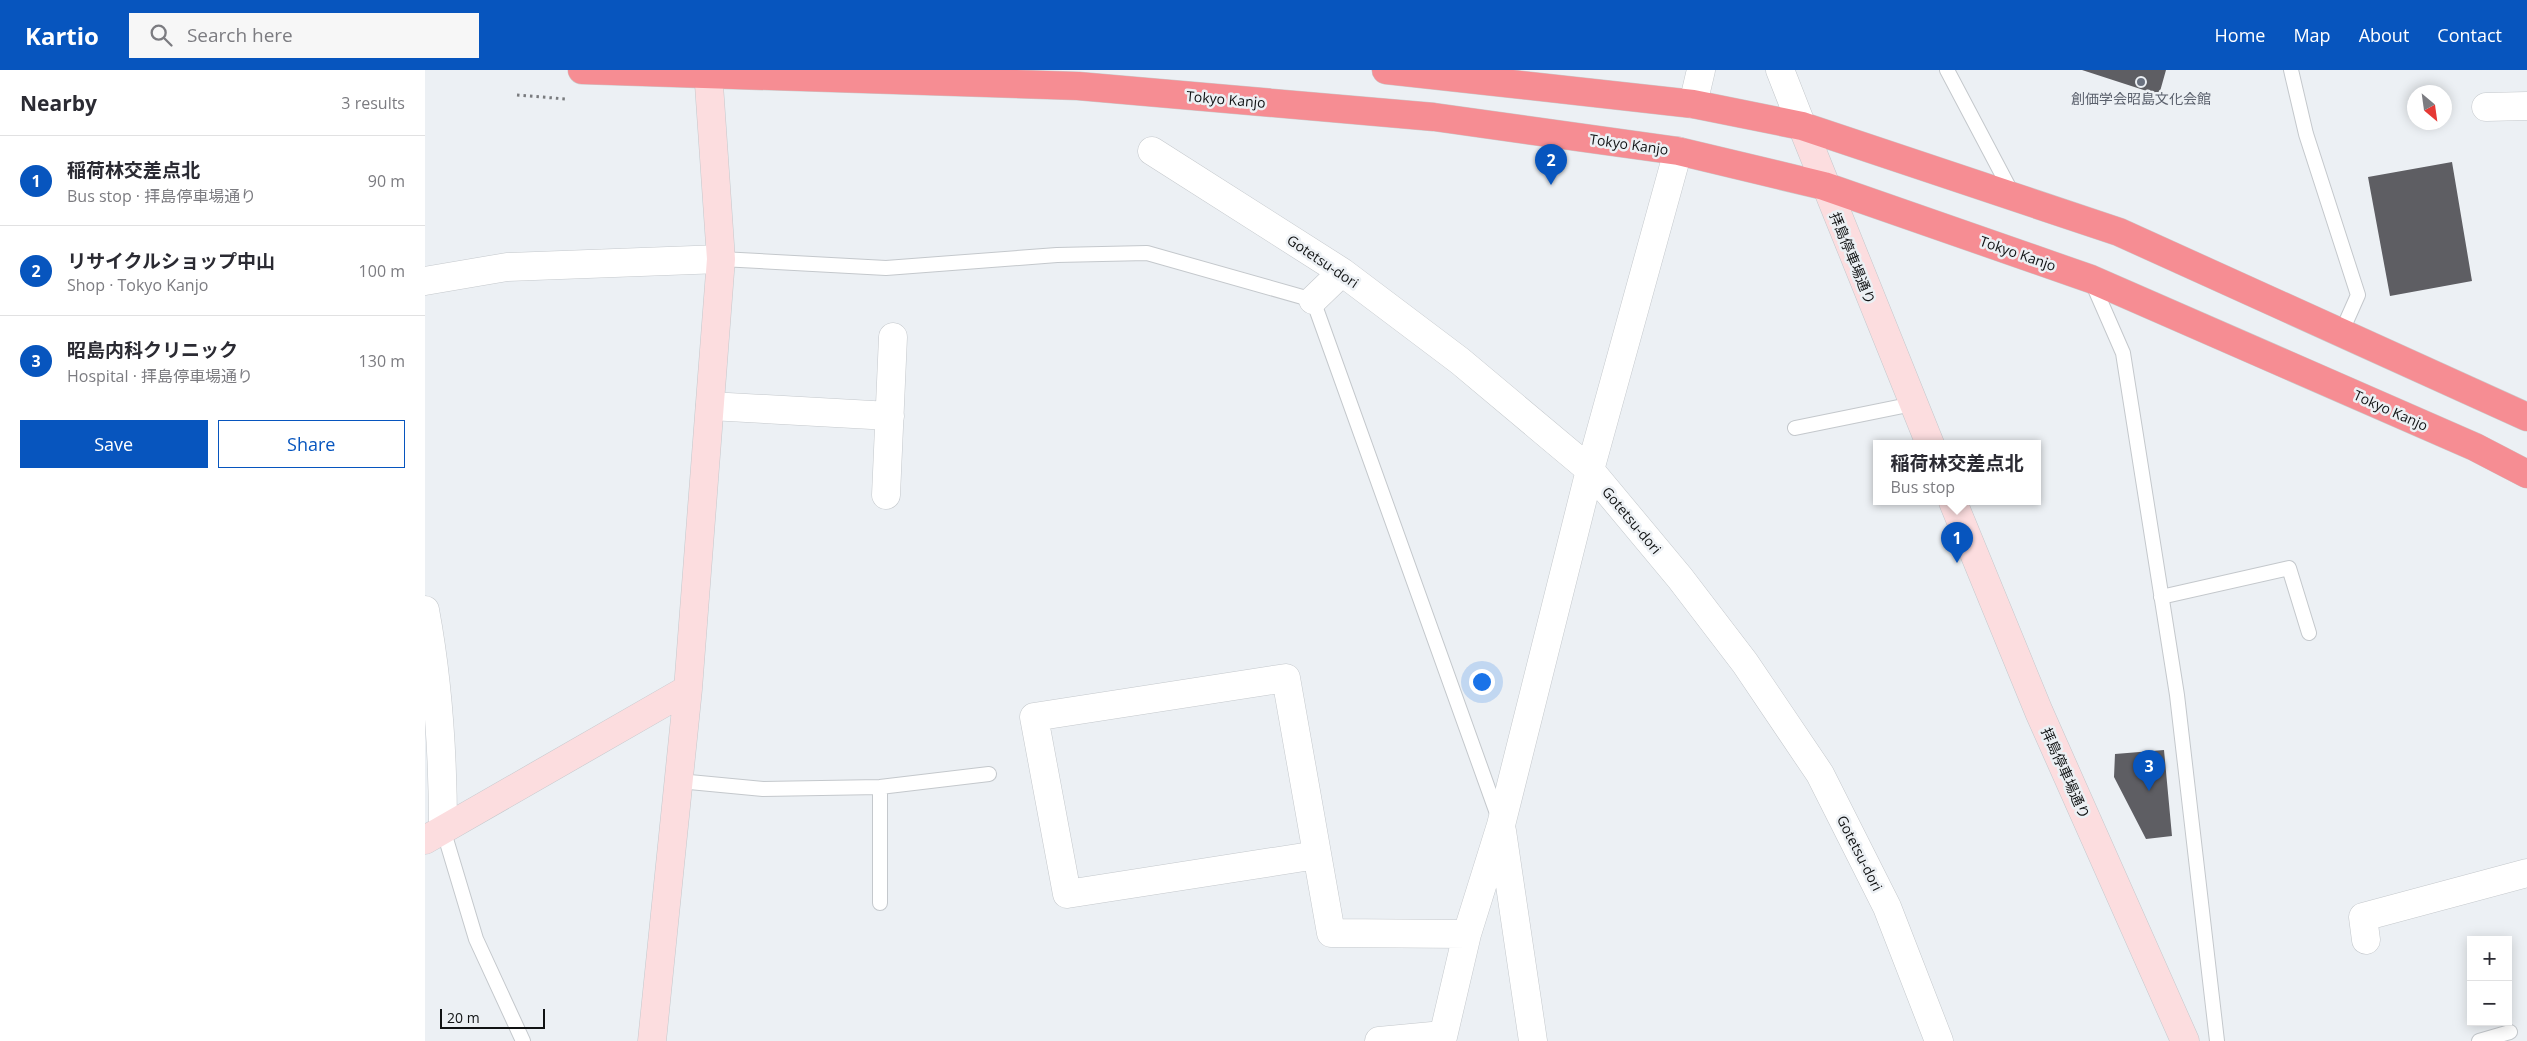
<!DOCTYPE html>
<meta charset="utf-8">
<style>
:root{--surface:#fff;--page:#f7f7f7;--text:#2b2b33;--muted:#7c7c81;--line:#e1e1e2;--accent:#0755be}
body{margin:0;font-family:"Open Sans","Noto Sans JP",sans-serif;background:var(--page);color:var(--text)}
.controls{position:absolute;right:15px;bottom:15px;display:grid;overflow:hidden;border-radius:0px;box-shadow:0 2px 12px #0003}
.controls button{width:45px;height:45px;display:grid;place-items:center;padding:0;border:0;border-bottom:1px solid var(--line);background:var(--surface);color:var(--text);font:25px sans-serif}
.compass{position:absolute;left:1982px;top:15px;width:45px;height:45px;border-radius:50%;background:var(--surface);box-shadow:0 2px 12px #0003;rotate:151deg}
.scale{position:absolute;left:15px;bottom:12px;width:105px;box-sizing:border-box;padding-left:5px;border:2px solid #101213;border-top:0;font-size:14px;line-height:18px;white-space:nowrap;color:#101213;-webkit-text-stroke:4px #ecf0f4;paint-order:stroke}
.you{position:absolute;left:1056px;top:611px;width:18px;height:18px;margin:-12px;border:4px solid #fff;border-radius:50%;background:#1a73e8;box-shadow:0 0 0 8px #1a73e833}
.badge{display:grid;place-items:center;width:32px;height:32px;border-radius:50%;background:var(--accent);color:#fff;font-size:16px;font-weight:700}
.pin{position:absolute;translate:-50% -41px;filter:drop-shadow(0 1px 2px #0008)}
.pin::after{content:'';position:absolute;top:26px;width:18px;height:15px;background:inherit;clip-path:polygon(0 0,100% 0,50% 100%)}
.popup{position:absolute;left:1448px;top:370px;width:168px;height:65px;box-sizing:border-box;display:grid;place-content:center;border-radius:0px;background:var(--surface);filter:drop-shadow(0 1px 4px #0005);font-size:16px;white-space:nowrap;color:var(--muted)}
.popup b{font-size:19px;color:var(--text)}
.popup::after{content:'';position:absolute;left:50%;top:100%;margin-left:-10px;border:10px solid transparent;border-top-color:var(--surface)}
.list{margin:0;padding:0;list-style:none}
h2{display:flex;justify-content:space-between;align-items:center;height:65px;margin:0;padding:0 20px;font-size:21px}
h2 small{font-size:16px;font-weight:400;color:var(--muted)}
.list li{display:grid;grid-template-columns:32px 1fr auto;gap:15px;align-items:center;box-sizing:border-box;height:90px;padding:0 20px;border-top:1px solid var(--line)}
.list b{display:block;font-size:19px;white-space:nowrap}
.list p{margin:0;font-size:16px;white-space:nowrap;color:var(--muted)}
.list em{font-size:16px;font-style:normal;color:var(--muted)}
.actions{display:flex;gap:10px;padding:15px 20px}
.actions a{flex:1;padding:11px 0;border:1px solid var(--accent);border-radius:0px;text-align:center;font-size:18px;color:var(--accent)}
.actions .main{background:var(--accent);color:#fff}
.icon{flex:none;width:28px;height:28px;fill:none;stroke:currentColor;stroke-width:2;stroke-linecap:round;stroke-linejoin:round}
.map{position:relative;flex:none;width:2102px;height:971px;overflow:hidden}
header{display:flex;align-items:center;gap:30px;box-sizing:border-box;height:70px;padding:0 25px;background:var(--accent);color:#fff}
header strong{font-size:24px}
nav{display:flex;gap:28px;margin-inline-start:auto;font-size:18px}
.search{width:350px;height:45px;background:var(--page);display:flex;align-items:center;gap:12px;box-sizing:border-box;padding:0 18px;border-radius:0px;color:var(--muted);font-size:19px}
main{display:flex}
aside{flex:1;background:var(--surface)}
.map>svg:first-child{display:block}
</style>
<header>
<strong>Kartio</strong>
<div class="search"><svg class="icon" aria-label="search" viewBox="0 0 24 24"><circle cx="10" cy="10" r="6"/><path d="M15 15l6 6"/></svg>Search here</div>
<nav><a>Home</a><a>Map</a><a>About</a><a>Contact</a></nav>
</header>
<main>
<aside>
<h2>Nearby<small>3 results</small></h2>
<ul class="list">
<li><span class="badge">1</span><div><b>稲荷林交差点北</b><p>Bus stop · 拝島停車場通り</p></div><em>90 m</em></li>
<li><span class="badge">2</span><div><b>リサイクルショップ中山</b><p>Shop · Tokyo Kanjo</p></div><em>100 m</em></li>
<li><span class="badge">3</span><div><b>昭島内科クリニック</b><p>Hospital · 拝島停車場通り</p></div><em>130 m</em></li>
</ul>
<div class="actions"><a class="main">Save</a><a>Share</a></div>
</aside>
<div class="map">
<svg width="2102" height="971" viewBox="0 0 2102 971">
<rect width="100%" height="100%" fill="#ecf0f4"/>
<!-- building -->
<path fill="#5e5e63" d="M 1657,0 L 1741,0 L 1734,25 Z
M 2027,92 L 2047,211 L 1965,226 L 1943,107 Z
M 1739,680 L 1747,766 L 1721,769 L 1689,707 L 1690,684 Z"/>
<g fill="none" stroke-linecap="round" stroke-linejoin="round">
<defs>
<path id="lane" d="M 1522,0 L 1588,125
M 1866,0 L 1881,64 L 1933,225 L 1917,261
M 296,189 L 461,198 L 632,185 L 722,183 L 888,230 L 1074,749
M 1667,212 L 1698,283 L 1752,625 L 1792,971
M 1370,358 L 1488,334
M 1736,527 L 1864,498 L 1884,563
M 254,711 L 338,719 L 455,717 L 564,704
M 18,759 L 51,869 L 98,971
M 455,833 L 455,717
M 2054,971 L 2085,962"/>
<path id="street" d="M 1355,0 L 1377,56
M 1268,34 L 1276,0
M 2061,37 L 2102,36
M 727,81 L 917,202 L 1035,291 L 1165,400 L 1255,508 L 1320,593 L 1395,704 L 1462,837 L 1514,971
M 0,211 L 82,197 L 296,189
M 888,230 L 917,202
M 285,336 L 465,346
M 461,425 L 468,267
M 0,540 C 14,615 18,684 18,759
M 1077,761 L 1108,971
M 892,785 L 642,824 L 609,647 L 861,608 L 906,863 L 1042,864
M 1941,870 L 1938,847 L 2102,803
M 954,971 L 1018,965
M 1017,971 L 1042,864 L 1076,755 L 1165,400 L 1253,81"/>
<path id="secondary" d="M 1377,56 L 1505,374
M 1528,432 L 1614,642 L 1760,971
M 0,770 L 263,619
M 227,971 L 263,619 L 296,189 L 283,0"/>
<path id="highway" d="M 157,0 L 653,16 L 1009,47 L 1253,81 L 1399,116 L 1666,209 L 2050,377 L 2102,404
M 961,0 L 1268,34 L 1377,56 L 1694,162 L 2102,347"/>
</defs>
<!-- lane casing -->
<use href="#lane" stroke="#c4c8cc" stroke-width="16"/>
<!-- street casing -->
<use href="#street" stroke="#c4c8cc" stroke-width="29"/>
<!-- secondary casing -->
<use href="#secondary" stroke="#c4c8cc" stroke-width="29"/>
<!-- highway casing -->
<use href="#highway" stroke="#cacbcb" stroke-width="29"/>
<!-- path -->
<path stroke="#797b7e" stroke-width="3" stroke-dasharray="2.5 4" stroke-linecap="butt" d="M 92,25 L 141,29"/>
<!-- lane -->
<use href="#lane" stroke="#fff" stroke-width="14"/>
<!-- street -->
<use href="#street" stroke="#fff" stroke-width="28"/>
<!-- secondary -->
<use href="#secondary" stroke="#fcdddf" stroke-width="28"/>
<!-- highway -->
<use href="#highway" stroke="#f68d93" stroke-width="28"/>
</g>
<!-- markers -->
<circle fill="#6b7280" stroke="#ecf0f4" stroke-width="2" cx="1716" cy="12" r="5"/>
<g text-anchor="middle" dominant-baseline="central" stroke-width="5" stroke-linejoin="round" paint-order="stroke">
<!-- worship labels -->
<g font-size="14" fill="#5b616d" stroke="#ecf0f4">
<text x="1716" y="28">創価学会昭島文化会館</text>
</g>
<!-- street labels -->
<g font-size="14" fill="#101213" stroke="#ecf0f4">
<text transform="translate(801 29) rotate(5)">Tokyo Kanjo</text>
<text transform="translate(1204 74) rotate(8)">Tokyo Kanjo</text>
<text transform="translate(1593 183) rotate(19)">Tokyo Kanjo</text>
<text transform="translate(1428 188) rotate(68)">拝島停車場通り</text>
<text transform="translate(898 191) rotate(34)">Gotetsu-dori</text>
<text transform="translate(1966 340) rotate(24)">Tokyo Kanjo</text>
<text transform="translate(1207 450) rotate(50)">Gotetsu-dori</text>
<text transform="translate(1641 703) rotate(66)">拝島停車場通り</text>
<text transform="translate(1435 783) rotate(63)">Gotetsu-dori</text>
</g>
</g>
</svg>
<div class="controls">
<button>+</button>
<button>−</button>
</div>
<svg class="compass" viewBox="-18 -18 36 36"><path d="M0-13l5 13h-10z" fill="#e53935"/><path d="M0 13l5-13h-10z" fill="#7c7c81"/></svg>
<div class="scale">20 m</div>
<div class="you"></div>
<div class="pin badge" style="left:1532px;top:493px">1</div>
<div class="popup"><b>稲荷林交差点北</b>Bus stop</div>
<div class="pin badge" style="left:1126px;top:115px">2</div>
<div class="pin badge" style="left:1724px;top:721px">3</div>
</div>
</main>
